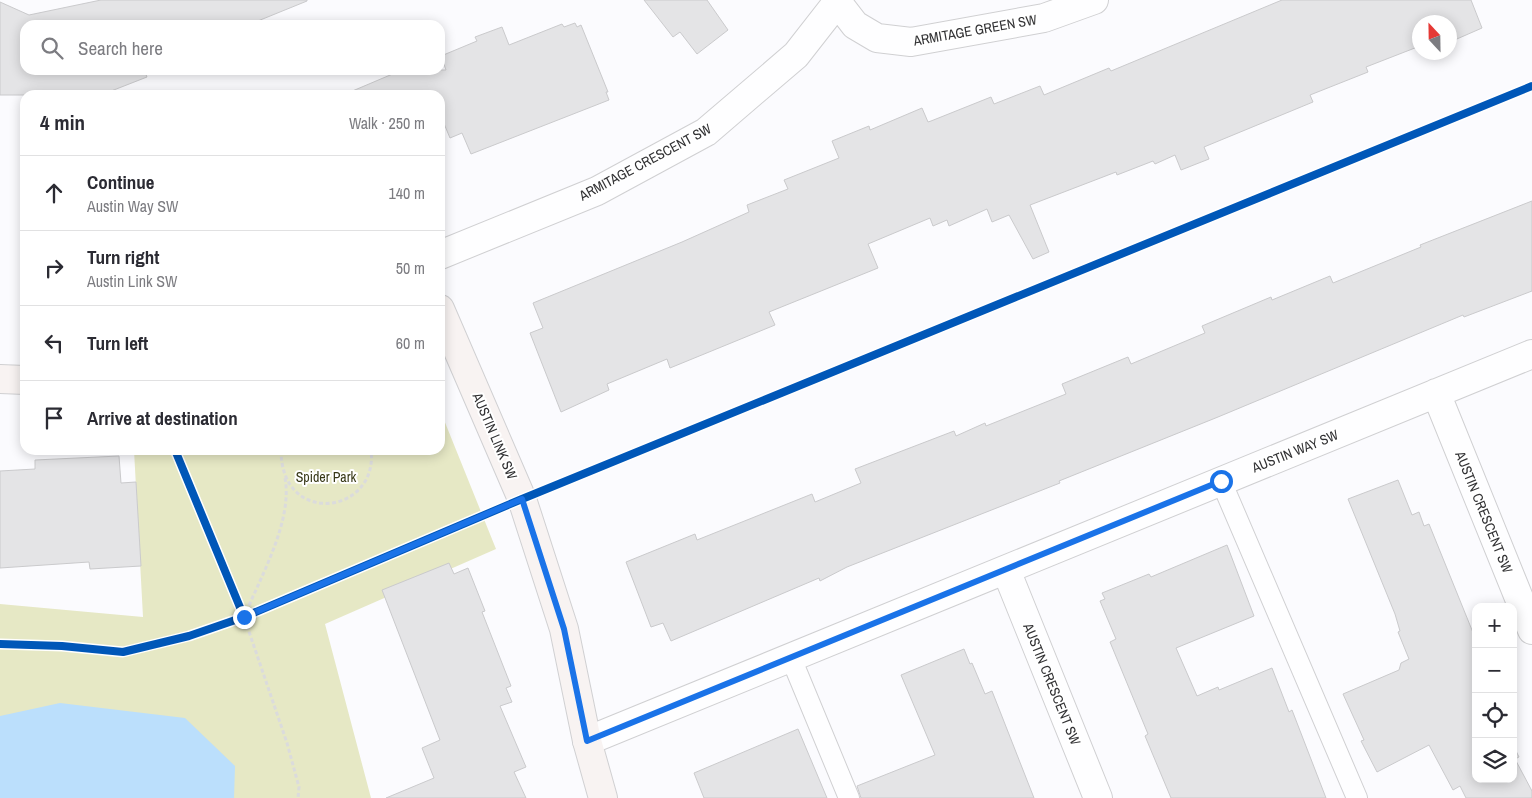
<!DOCTYPE html>
<meta charset="utf-8">
<style>
:root{--surface:#fff;--page:#f2f2f3;--text:#2b2b33;--muted:#7c7c81;--line:#e1e1e2}
body{margin:0;font-family:"Archivo Narrow",sans-serif;background:var(--page);color:var(--text)}
.controls{position:absolute;right:15px;bottom:15px;display:grid;overflow:hidden;border-radius:10px;box-shadow:0 2px 12px #0003}
.controls button{width:45px;height:45px;display:grid;place-items:center;padding:0;border:0;border-bottom:1px solid var(--line);background:var(--surface);color:var(--text);font:25px sans-serif}
.compass{position:absolute;left:1412px;top:15px;width:45px;height:45px;border-radius:50%;background:var(--surface);box-shadow:0 2px 12px #0003;rotate:338deg}
.stop{position:absolute;width:15px;height:15px;margin:-11px;border:4px solid #1a73e8;border-radius:50%;background:#fff}
.stop.end{background:#1a73e8;border-color:#fff;box-shadow:0 1px 5px #0008}
.list{margin:0;padding:0;list-style:none}
h2{display:flex;justify-content:space-between;align-items:center;height:65px;margin:0;padding:0 20px;font-size:21px}
h2 small{font-size:16px;font-weight:400;color:var(--muted)}
.list li{display:grid;grid-template-columns:32px 1fr auto;gap:15px;align-items:center;box-sizing:border-box;height:75px;padding:0 20px;border-top:1px solid var(--line)}
.list b{display:block;font-size:19px;white-space:nowrap}
.list p{margin:0;font-size:16px;white-space:nowrap;color:var(--muted)}
.list em{font-size:16px;font-style:normal;color:var(--muted)}
.icon{flex:none;width:28px;height:28px;fill:none;stroke:currentColor;stroke-width:2;stroke-linecap:round;stroke-linejoin:round}
.map{position:relative;flex:none;width:1532px;height:798px;overflow:hidden}
.search{position:absolute;background:var(--surface);box-shadow:0 2px 12px #0003;left:20px;top:20px;width:425px;height:55px;display:flex;align-items:center;gap:12px;box-sizing:border-box;padding:0 18px;border-radius:15px;color:var(--muted);font-size:19px}
.panel{position:absolute;background:var(--surface);box-shadow:0 2px 12px #0003;left:20px;top:90px;width:425px;height:365px;border-radius:15px}
.map>svg:first-child{display:block}
</style>
<div class="map">
<svg width="1532" height="798" viewBox="0 0 1532 798">
<rect width="100%" height="100%" fill="#fbfbfe"/>
<!-- green -->
<path fill="#e6e8c5" d="M 440,410 L 496,549 L 325,624 L 371,798 L 0,798 L 0,604 L 143,617 L 134,450 L 440,450 Z"/>
<!-- water -->
<path fill="#bbdffc" d="M 60,703 L 185,718 L 235,766 L 234,798 L 0,798 L 0,716 Z"/>
<!-- building -->
<path fill="#e4e4e6" stroke="#cacacc" d="M 101,0 L 307,0 L 307,1 L 248,25 L 25,25 L 25,70 L 144,70 L 147,77 L 101,95 L 0,95 L 0,2 L 29,15 Z
M 644,0 L 707,0 L 728,30 L 697,54 L 680,32 L 673,37 Z
M 1282,0 L 1471,0 L 1482,28 L 1450,42 L 1450,22 L 1420,22 L 1420,46 L 1366,67 L 1368,72 L 1310,95 L 1313,102 L 1204,147 L 1209,159 L 1181,170 L 1175,155 L 1155,164 L 1153,161 L 1117,175 L 1116,172 L 1030,205 L 1049,252 L 1033,259 L 1009,215 L 992,222 L 987,209 L 949,226 L 947,220 L 933,226 L 930,218 L 868,244 L 878,268 L 769,312 L 775,325 L 670,368 L 667,359 L 607,384 L 609,390 L 561,412 L 530,333 L 543,328 L 533,303 L 682,242 L 749,212 L 747,205 L 788,189 L 784,180 L 839,158 L 832,141 L 869,126 L 870,130 L 922,108 L 928,122 L 931,121 L 991,97 L 994,104 L 1040,86 L 1044,95 L 1109,68 L 1111,71 Z
M 575,23 L 577,27 L 581,25 L 608,92 L 606,92 L 609,100 L 471,154 L 462,133 L 450,138 L 440,114 L 440,95 L 343,95 L 402,70 L 446,70 L 441,56 L 477,41 L 475,37 L 502,27 L 509,45 L 562,24 L 564,27 Z
M 1532,201 L 1532,291 L 1464,317 L 1463,315 L 1218,417 L 1059,481 L 1060,483 L 847,567 L 820,581 L 819,578 L 671,641 L 663,623 L 651,627 L 626,562 L 695,534 L 697,540 L 812,494 L 815,502 L 861,483 L 855,469 L 954,431 L 956,436 L 985,423 L 986,426 L 1066,394 L 1062,384 L 1128,357 L 1131,364 L 1205,333 L 1202,326 L 1271,297 L 1272,300 L 1330,276 L 1333,283 L 1421,247 L 1420,245 Z
M 119,456 L 121,483 L 136,482 L 141,566 L 90,569 L 89,562 L 0,568 L 0,471 L 35,469 L 35,460 Z
M 1398,480 L 1412,515 L 1419,512 L 1424,526 L 1429,524 L 1476,640 L 1476,779 L 1513,779 L 1513,745 L 1519,757 L 1515,759 L 1532,791 L 1532,798 L 1466,798 L 1460,786 L 1453,790 L 1429,745 L 1377,772 L 1361,741 L 1364,740 L 1343,694 L 1399,670 L 1401,663 L 1409,659 L 1398,632 L 1400,631 L 1395,614 L 1348,499 Z
M 1227,545 L 1254,616 L 1176,648 L 1197,696 L 1218,687 L 1219,690 L 1272,668 L 1289,712 L 1292,710 L 1326,798 L 1171,798 L 1145,736 L 1148,734 L 1110,642 L 1116,639 L 1100,601 L 1105,599 L 1102,593 L 1149,574 L 1151,577 Z
M 449,563 L 454,574 L 468,568 L 485,611 L 482,612 L 511,686 L 506,688 L 512,702 L 500,706 L 526,767 L 514,772 L 526,798 L 386,798 L 434,778 L 422,748 L 440,740 L 382,590 Z
M 964,649 L 970,664 L 972,663 L 985,694 L 992,691 L 1034,798 L 861,798 L 857,786 L 935,755 L 901,675 Z
M 798,729 L 827,798 L 704,798 L 694,773 Z"/>
<g fill="none" stroke-linecap="round" stroke-linejoin="round">
<defs>
<path id="lane" d="M 1221,481 L 1357,798
M 791,658 L 849,798"/>
<path id="street" d="M 838,3 L 855,25 L 877,38 L 911,42 L 1044,18 L 1094,0
M 440,255 L 597,191 L 706,132 L 796,55 L 839,0
M 1436,393 L 1532,630
M 1006,570 L 1098,798
M 587,741 L 1532,354"/>
<path id="secondary" d="M 440,309 L 522,499 L 564,629 L 587,741 L 603,798
M 0,379 L 25,380"/>
</defs>
<!-- lane casing -->
<use href="#lane" stroke="#d0d0d2" stroke-width="22"/>
<!-- street casing -->
<use href="#street" stroke="#d0d0d2" stroke-width="30"/>
<!-- secondary casing -->
<use href="#secondary" stroke="#d0d0d2" stroke-width="30"/>
<!-- path -->
<path stroke="#dbdbdc" stroke-width="3" stroke-dasharray="4 2.5" stroke-linecap="butt" d="M 281,450 C 281,528 379,514 371,450
M 285,478 C 293,521 260,578 244,617 L 287,743 L 299,787 L 298,798"/>
<!-- lane -->
<use href="#lane" stroke="#fefeff" stroke-width="20"/>
<!-- street -->
<use href="#street" stroke="#fefeff" stroke-width="28"/>
<!-- secondary -->
<use href="#secondary" stroke="#f8f3f2" stroke-width="28"/>
<defs>
<path id="cycleway" d="M 175,450 L 244,617
M 0,644 L 62,646 L 123,652 L 189,636 L 244,617 L 522,499 L 1532,86"/>
</defs>
<!-- cycleway casing -->
<use href="#cycleway" stroke="#fff" stroke-width="11"/>
<!-- cycleway -->
<use href="#cycleway" stroke="#0057b8" stroke-width="8"/>
</g>
<g fill="none" stroke-linecap="round" stroke-linejoin="round">
<!-- route -->
<path stroke="#1a73e8" stroke-width="6" d="M 244,617 L 522,499 L 564,629 L 587,741 L 1221,481"/>
</g>
<g text-anchor="middle" dominant-baseline="central" stroke-width="4" stroke-linejoin="round" paint-order="stroke">
<!-- street labels -->
<g font-size="14" fill="#323234" stroke="#fff">
<text transform="translate(975 30) rotate(-10)">ARMITAGE GREEN SW</text>
<text transform="translate(645 162) rotate(-28)">ARMITAGE CRESCENT SW</text>
<text transform="translate(495 436) rotate(67)">AUSTIN LINK SW</text>
<text transform="translate(1295 451) rotate(-22)">AUSTIN WAY SW</text>
<text transform="translate(1484 512) rotate(68)">AUSTIN CRESCENT SW</text>
<text transform="translate(1052 684) rotate(68)">AUSTIN CRESCENT SW</text>
</g>
<!-- park labels -->
<g font-size="14" fill="#373817" stroke="#fff">
<text x="326" y="477">Spider Park</text>
</g>
</g>
</svg>
<div class="controls">
<button>+</button>
<button>−</button>
<button><svg class="icon" aria-label="locate" viewBox="0 0 24 24"><circle cx="12" cy="12" r="6"/><path d="M12 2v4M12 18v4M2 12h4M18 12h4"/></svg></button>
<button><svg class="icon" aria-label="layers" viewBox="0 0 24 24"><path d="M12 4l9 5-9 5-9-5zM3 14l9 5 9-5"/></svg></button>
</div>
<svg class="compass" viewBox="-18 -18 36 36"><path d="M0-13l5 13h-10z" fill="#e53935"/><path d="M0 13l5-13h-10z" fill="#7c7c81"/></svg>
<div class="stop" style="left:1221px;top:481px"></div>
<div class="stop end" style="left:244px;top:617px"></div>
<div class="search"><svg class="icon" aria-label="search" viewBox="0 0 24 24"><circle cx="10" cy="10" r="6"/><path d="M15 15l6 6"/></svg>Search here</div>
<section class="panel">
<h2>4 min<small>Walk · 250 m</small></h2>
<ul class="list">
<li><svg class="icon" aria-label="ahead" viewBox="0 0 24 24"><path d="M12 20V5M6 11l6-6 6 6"/></svg><div><b>Continue</b><p>Austin Way SW</p></div><em>140 m</em></li>
<li><svg class="icon" aria-label="right" viewBox="0 0 24 24"><path d="M7 20v-9h11M14 6l5 5-5 5"/></svg><div><b>Turn right</b><p>Austin Link SW</p></div><em>50 m</em></li>
<li><svg class="icon" aria-label="left" viewBox="0 0 24 24"><path d="M17 20v-9H6M10 6l-5 5 5 5"/></svg><div><b>Turn left</b></div><em>60 m</em></li>
<li><svg class="icon" aria-label="arrive" viewBox="0 0 24 24"><path d="M6 21V4h12l-3 4 3 4H6"/></svg><div><b>Arrive at destination</b></div></li>
</ul>
</section>
</div>
